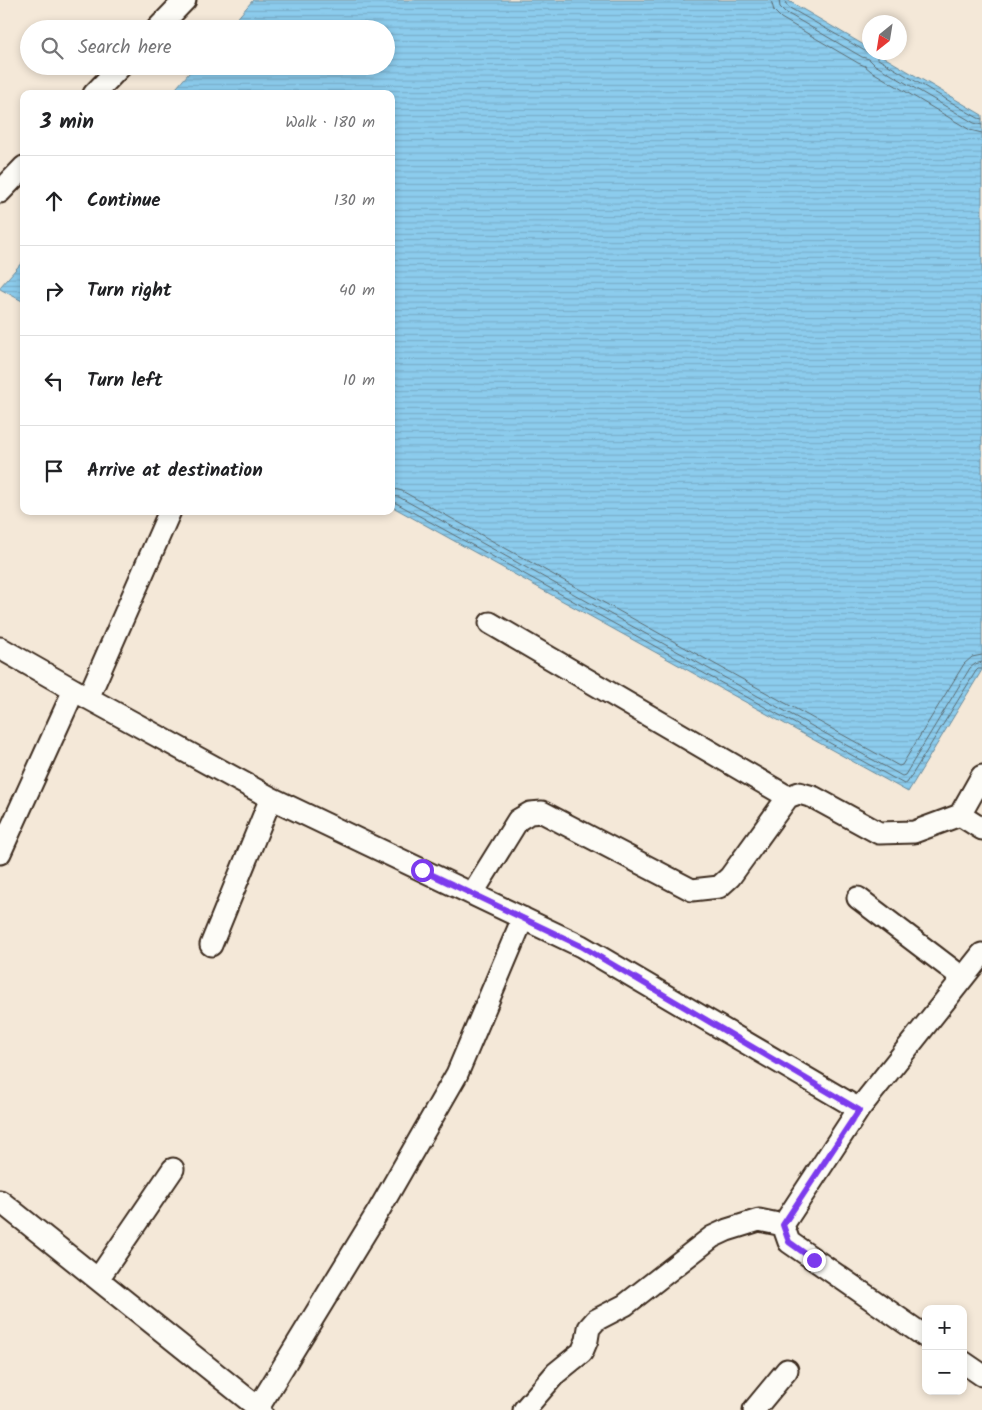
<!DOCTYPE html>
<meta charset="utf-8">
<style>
:root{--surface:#fff;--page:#f6f6f6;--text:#202124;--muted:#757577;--line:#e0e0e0}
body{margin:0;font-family:Kalam,sans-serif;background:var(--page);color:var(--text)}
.controls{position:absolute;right:15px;bottom:15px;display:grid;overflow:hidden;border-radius:10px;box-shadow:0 2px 8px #0003}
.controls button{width:45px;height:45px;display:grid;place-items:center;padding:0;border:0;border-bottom:1px solid var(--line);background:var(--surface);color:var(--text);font:25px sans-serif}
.compass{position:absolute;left:862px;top:15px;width:45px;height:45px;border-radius:50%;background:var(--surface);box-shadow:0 2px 8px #0003;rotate:210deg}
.stop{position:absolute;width:15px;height:15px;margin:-11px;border:4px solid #7c3aed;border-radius:50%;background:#fff}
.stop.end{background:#7c3aed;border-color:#fff;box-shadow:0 1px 5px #0008}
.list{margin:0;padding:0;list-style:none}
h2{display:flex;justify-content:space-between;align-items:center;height:65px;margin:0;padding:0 20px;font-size:21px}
h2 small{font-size:16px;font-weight:400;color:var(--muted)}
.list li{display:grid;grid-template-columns:32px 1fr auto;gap:15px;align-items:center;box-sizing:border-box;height:90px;padding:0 20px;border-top:1px solid var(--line)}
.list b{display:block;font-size:19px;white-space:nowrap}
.list em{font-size:16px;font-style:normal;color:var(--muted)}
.icon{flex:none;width:28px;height:28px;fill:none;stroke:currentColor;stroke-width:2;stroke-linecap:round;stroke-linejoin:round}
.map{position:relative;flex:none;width:982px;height:1410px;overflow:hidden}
.search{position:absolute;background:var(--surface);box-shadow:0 2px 8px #0003;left:20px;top:20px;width:375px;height:55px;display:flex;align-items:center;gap:12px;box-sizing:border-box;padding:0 18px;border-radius:28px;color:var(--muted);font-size:19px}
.panel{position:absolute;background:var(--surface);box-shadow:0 2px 8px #0003;left:20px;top:90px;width:375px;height:425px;border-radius:10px}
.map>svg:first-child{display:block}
</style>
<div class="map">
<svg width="982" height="1410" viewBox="0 0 982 1410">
<defs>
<pattern id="water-rules" width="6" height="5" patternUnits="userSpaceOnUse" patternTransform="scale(1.25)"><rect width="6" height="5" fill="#8ccced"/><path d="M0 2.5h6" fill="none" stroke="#7aafcb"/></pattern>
</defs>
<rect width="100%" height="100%" fill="#f4e8d8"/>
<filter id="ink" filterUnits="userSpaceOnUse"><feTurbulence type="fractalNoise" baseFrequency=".02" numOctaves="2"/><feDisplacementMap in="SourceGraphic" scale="10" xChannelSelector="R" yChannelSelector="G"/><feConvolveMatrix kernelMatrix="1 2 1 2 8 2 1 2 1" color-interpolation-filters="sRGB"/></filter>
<g filter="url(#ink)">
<!-- water -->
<path fill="url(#water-rules)" stroke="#6c8b9a" d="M 253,0 L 787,0 L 869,48 L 870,52 L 877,53 L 982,115 L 982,670 L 908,792 L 391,506 L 391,94 L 171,94 L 195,66 L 386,66 L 386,29 L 228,29 Z
M 24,260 L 24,302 L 0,289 L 0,287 Z"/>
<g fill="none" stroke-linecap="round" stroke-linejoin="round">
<!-- shore -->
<path stroke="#5b6b71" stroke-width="1" d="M 771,0 L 774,11 L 781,18 L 858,63 L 865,66 L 871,71 L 970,130 L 982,133
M 779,0 L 780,7 L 785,12 L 862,57 L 869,59 L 875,65 L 974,123 L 982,125
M 785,0 L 786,4 L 788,7 L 865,51 L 870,52
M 875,52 L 878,59 L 978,118 L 982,119
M 391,488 L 402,491 L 899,766 L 902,765 L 964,664 L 972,657 L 982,655
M 391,496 L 399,497 L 902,776 L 905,775 L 970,668 L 975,664 L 982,662
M 391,502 L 396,503 L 904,784 L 907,783 L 976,671 L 978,669 L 982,669"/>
<defs>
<path id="minor" d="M 157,29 L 185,0
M 94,94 L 121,66
M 0,192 L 24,167
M 490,623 L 788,797
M 0,648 L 88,698 L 271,798 L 581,946 L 859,1109
M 88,698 L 170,511
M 982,776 L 960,815 L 982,829
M 0,853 L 74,690
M 472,894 L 518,820 L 530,813 L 542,812 L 692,890 L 719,887 L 730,877 L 788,797 L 799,793 L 813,797 L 879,833 L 914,832 L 960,815
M 858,898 L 963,978
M 211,945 L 271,798
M 0,1201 L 261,1410
M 98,1279 L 173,1169
M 926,1337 L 789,1242 L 783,1225 L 859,1109 L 982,954
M 963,1362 L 982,1375
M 258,1408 L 379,1210 L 457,1074 L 523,918
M 524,1410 L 556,1373 L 582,1352 L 587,1340 L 589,1328 L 596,1320 L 625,1305 L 712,1237 L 727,1230 L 759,1220 L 783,1225
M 754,1410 L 787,1370"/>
</defs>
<!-- minor casing -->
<use href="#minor" stroke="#3b2a1e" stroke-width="25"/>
<!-- minor -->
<use href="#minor" stroke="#fdfcf7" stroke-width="21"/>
</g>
</g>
<g fill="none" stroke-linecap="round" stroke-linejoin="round" filter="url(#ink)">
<!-- route -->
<path stroke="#7c3aed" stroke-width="6" d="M 422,870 L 581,946 L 859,1110 L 783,1225 L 789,1242 L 814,1260"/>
</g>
</svg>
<div class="controls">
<button>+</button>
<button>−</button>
</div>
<svg class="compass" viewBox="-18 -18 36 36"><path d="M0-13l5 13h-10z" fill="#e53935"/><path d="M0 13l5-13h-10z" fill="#757577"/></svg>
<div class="stop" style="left:422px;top:870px"></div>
<div class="stop end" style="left:814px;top:1260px"></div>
<div class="search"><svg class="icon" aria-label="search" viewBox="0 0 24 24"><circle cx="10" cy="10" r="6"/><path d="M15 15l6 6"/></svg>Search here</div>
<section class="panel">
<h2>3 min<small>Walk · 180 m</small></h2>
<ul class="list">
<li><svg class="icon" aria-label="ahead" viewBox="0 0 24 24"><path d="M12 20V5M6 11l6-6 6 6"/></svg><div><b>Continue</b></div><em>130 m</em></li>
<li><svg class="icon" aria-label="right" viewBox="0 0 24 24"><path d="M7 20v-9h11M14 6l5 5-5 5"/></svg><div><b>Turn right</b></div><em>40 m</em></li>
<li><svg class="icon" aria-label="left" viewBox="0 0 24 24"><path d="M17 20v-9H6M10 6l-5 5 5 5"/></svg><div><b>Turn left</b></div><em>10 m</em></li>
<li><svg class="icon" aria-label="arrive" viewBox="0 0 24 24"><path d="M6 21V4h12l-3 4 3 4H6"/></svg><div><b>Arrive at destination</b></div></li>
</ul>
</section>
</div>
